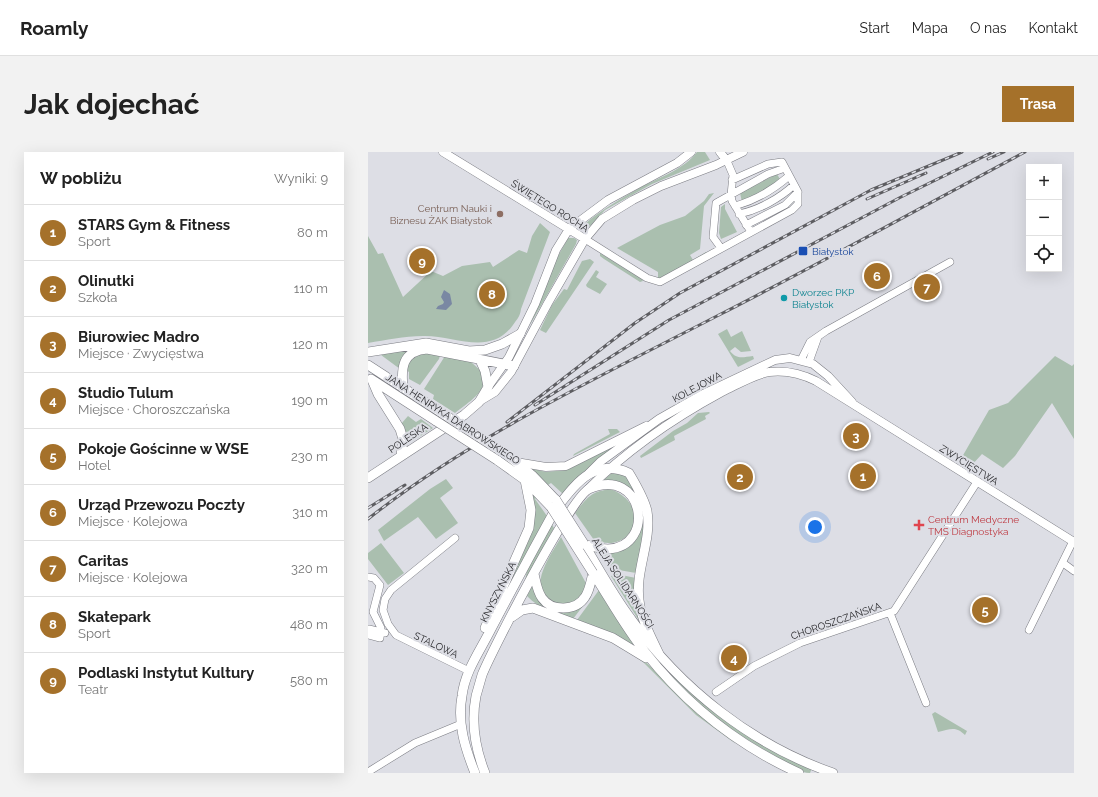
<!DOCTYPE html>
<html lang="pl">
<meta charset="utf-8">
<style>
:root{--surface:#fff;--page:#f2f2f2;--text:#222;--muted:#767676;--line:#e0e0e0;--accent:#a5712a}
body{margin:0;font-family:Raleway,sans-serif;background:var(--page);color:var(--text)}
.controls{position:absolute;right:12px;top:12px;display:grid;overflow:hidden;border-radius:0px;box-shadow:0 4px 16px #0002}
.controls button{width:36px;height:36px;display:grid;place-items:center;padding:0;border:0;border-bottom:1px solid var(--line);background:var(--surface);color:var(--text);font:20px sans-serif}
.you{position:absolute;left:447px;top:375px;width:14px;height:14px;margin:-10px;border:3px solid #fff;border-radius:50%;background:#1a73e8;box-shadow:0 0 0 6px #1a73e833}
.badge{display:grid;place-items:center;width:26px;height:26px;border-radius:50%;background:var(--accent);color:#fff;font-size:13px;font-weight:700}
.pin{position:absolute;translate:-50% -50%;border:2px solid #fff;box-shadow:0 1px 4px #0006}
.list{margin:0;padding:0;list-style:none}
h2{display:flex;justify-content:space-between;align-items:center;height:52px;margin:0;padding:0 16px;font-size:17px}
h2 small{font-size:13px;font-weight:400;color:var(--muted)}
.list li{display:grid;grid-template-columns:26px 1fr auto;gap:12px;align-items:center;box-sizing:border-box;height:56px;padding:0 16px;border-top:1px solid var(--line)}
.list b{display:block;font-size:15px;white-space:nowrap}
.list p{margin:0;font-size:13px;white-space:nowrap;color:var(--muted)}
.list em{font-size:13px;font-style:normal;color:var(--muted)}
.icon{flex:none;width:22px;height:22px;fill:none;stroke:currentColor;stroke-width:2;stroke-linecap:round;stroke-linejoin:round}
.map{position:relative;flex:none;width:706px;height:621px;overflow:hidden;border-radius:0px}
header{display:flex;align-items:center;gap:24px;box-sizing:border-box;height:56px;padding:0 20px;background:var(--surface);border-bottom:1px solid var(--line)}
header strong{font-size:19px}
nav{display:flex;gap:22px;margin-inline-start:auto;font-size:14px}
.intro{display:flex;align-items:center;justify-content:space-between;box-sizing:border-box;height:96px;padding:0 24px}
h1{margin:0;font-size:28px}
.button{padding:10px 18px;border-radius:0px;background:var(--accent);color:#fff;font-size:14px;font-weight:700}
main{display:flex;gap:24px;padding:0 24px}
aside{flex:1;background:var(--surface);border-radius:0px;box-shadow:0 4px 16px #0002}
.map>svg:first-child{display:block}
</style>
<header>
<strong>Roamly</strong>
<nav><a>Start</a><a>Mapa</a><a>O nas</a><a>Kontakt</a></nav>
</header>
<div class="intro"><h1>Jak dojechać</h1><a class="button">Trasa</a></div>
<main>
<aside>
<h2>W pobliżu<small>Wyniki: 9</small></h2>
<ul class="list">
<li><span class="badge">1</span><div><b>STARS Gym &amp; Fitness</b><p>Sport</p></div><em>80 m</em></li>
<li><span class="badge">2</span><div><b>Olinutki</b><p>Szkoła</p></div><em>110 m</em></li>
<li><span class="badge">3</span><div><b>Biurowiec Madro</b><p>Miejsce · Zwycięstwa</p></div><em>120 m</em></li>
<li><span class="badge">4</span><div><b>Studio Tulum</b><p>Miejsce · Choroszczańska</p></div><em>190 m</em></li>
<li><span class="badge">5</span><div><b>Pokoje Gościnne w WSE</b><p>Hotel</p></div><em>230 m</em></li>
<li><span class="badge">6</span><div><b>Urząd Przewozu Poczty</b><p>Miejsce · Kolejowa</p></div><em>310 m</em></li>
<li><span class="badge">7</span><div><b>Caritas</b><p>Miejsce · Kolejowa</p></div><em>320 m</em></li>
<li><span class="badge">8</span><div><b>Skatepark</b><p>Sport</p></div><em>480 m</em></li>
<li><span class="badge">9</span><div><b>Podlaski Instytut Kultury</b><p>Teatr</p></div><em>580 m</em></li>
</ul>
</aside>
<div class="map">
<svg width="706" height="621" viewBox="0 0 706 621">
<rect width="100%" height="100%" fill="#dddee5"/>
<!-- green -->
<path fill="#aabfaf" d="M 329,0 L 337,0 L 342,8 L 284,32 L 237,58 L 222,74 L 218,71 C 233,58 257,44 275,34 C 293,25 316,17 329,0 Z
M 409,22 L 413,29 L 374,50 L 372,41 Z
M 346,41 L 336,54 L 332,97 L 322,103 L 325,108 L 338,100 L 339,102 L 290,127 L 290,120 L 249,96 L 292,73 L 317,64 L 336,49 L 341,42 Z
M 357,52 L 357,57 L 369,80 L 353,87 L 351,81 L 353,55 Z
M 172,71 L 182,80 L 153,157 C 152,165 149,167 145,173 C 122,205 86,183 55,184 C 36,184 18,188 0,191 L 0,84 L 10,102 L 15,101 L 35,145 L 63,119 L 75,124 L 94,114 L 122,110 L 125,115 L 151,98 L 159,101 L 164,84 Z
M 200,86 L 206,86 L 209,88 L 208,92 L 162,173 L 189,106 Z
M 232,101 L 274,127 L 275,129 L 272,130 L 236,107 L 232,104 Z
M 222,107 L 226,110 L 178,181 L 172,178 L 184,153 L 196,137 L 199,138 L 214,109 Z
M 228,118 L 231,120 L 228,125 L 239,132 L 232,142 L 219,135 L 218,133 Z
M 359,177 L 363,185 L 374,179 L 383,199 L 373,200 L 367,195 L 362,199 C 369,208 375,205 385,204 L 386,207 L 370,215 L 350,182 Z
M 45,195 L 32,217 L 13,203 Z
M 53,201 L 72,203 L 71,207 L 52,233 L 41,227 L 41,220 L 38,218 L 42,209 Z
M 77,204 L 103,210 L 113,219 C 114,223 115,228 115,232 C 115,242 93,256 87,261 L 65,247 L 66,243 L 56,237 Z
M 687,204 L 704,214 L 706,212 L 706,287 L 684,251 L 647,304 L 635,316 L 614,302 L 603,314 L 594,305 L 621,258 L 640,251 Z
M 341,260 L 342,261 L 337,264 L 338,267 L 306,284 L 307,288 L 273,306 L 272,304 L 305,279 L 319,271 L 330,261 Z
M 40,264 L 48,270 L 53,267 L 65,276 L 37,294 L 33,272 Z
M 240,277 L 249,277 L 252,280 L 205,304 L 206,302 L 242,282 Z
M 273,280 L 213,322 L 195,342 L 183,331 L 180,333 L 162,316 L 178,320 L 198,318 Z
M 246,319 L 261,326 L 275,355 L 276,379 L 268,421 L 245,417 L 227,399 C 287,408 292,328 235,329 Z
M 78,327 L 85,336 L 72,346 L 90,371 L 68,387 L 50,365 L 16,389 L 10,378 L 62,337 Z
M 242,337 C 285,352 266,404 226,388 L 207,361 C 220,345 222,340 242,337 Z
M 164,340 L 169,344 L 167,347 L 179,364 L 121,477 L 162,384 Z
M 183,371 L 186,376 L 157,429 L 159,418 Z
M 193,385 L 219,433 C 213,446 208,450 194,454 C 190,452 183,450 180,447 C 160,432 185,400 193,385 Z
M 13,391 L 36,421 L 20,433 L 0,407 L 0,401 Z
M 248,422 L 268,426 L 280,483 L 243,424 Z
M 166,430 L 184,458 L 224,442 L 205,467 C 188,461 171,457 159,444 Z
M 231,438 L 271,497 L 209,468 Z
M 267,478 L 330,545 L 444,616 L 442,621 C 431,621 419,611 409,605 C 349,572 305,535 267,478 Z
M 242,487 L 271,504 L 368,592 L 328,563 L 275,510 Z
M 567,560 L 599,579 L 597,583 C 587,573 581,578 570,580 L 564,562 Z"/>
<!-- water -->
<path fill="#7a88a3" d="M 76,138 L 82,142 L 84,152 L 78,158 L 68,157 L 70,154 L 75,152 L 76,150 L 73,145 Z"/>
<g fill="none" stroke-linecap="round" stroke-linejoin="round">
<defs>
<path id="minor" d="M 359,9 L 365,23 L 363,43 L 364,49 L 383,80
M 367,54 C 388,48 405,38 421,24
M 371,62 C 391,58 412,46 426,33
M 378,73 L 417,53 L 430,40
M 217,87 L 279,126 L 292,130 L 424,58 L 430,52 L 430,40 L 414,10 L 400,12 L 364,28
M 353,96 L 345,85 L 348,51 L 400,22 L 417,16
M 433,208 L 442,190 L 458,179 L 582,110
M 441,210 L 450,185
M 87,386 L 23,438 L 17,447 L 15,458 L 20,472 L 28,483 L 101,519
M 695,411 L 706,419
M 0,425 L 6,426 L 12,433 L 5,460 L 13,476 L 12,486 L 0,483
M 522,461 L 558,551
M 1,477 L 17,481
M 661,478 L 705,389
M 348,540 L 386,514 L 432,491 L 526,459 L 609,330
M 0,620 L 47,591 L 93,572"/>
<path id="tertiary" d="M 75,0 L 217,87
M 352,0 L 359,9
M 120,235 L 141,205 L 167,152 L 188,98 L 201,77 L 240,48 L 309,11 L 323,0
M 112,249 L 127,240 L 143,220 L 180,151 L 217,87 L 234,67 L 265,48 L 293,34 L 348,13 L 375,0
M 148,310 L 178,315 L 198,314 L 278,274
M 221,321 L 232,310 L 291,267 L 335,242 L 407,208 L 422,206 L 445,212 L 460,224 L 484,250
M 219,338 C 258,299 306,266 354,240 C 369,233 385,223 401,220 C 418,218 434,222 448,229 L 706,390"/>
<path id="secondary" d="M 0,200 L 58,191 L 101,199 L 117,198 L 134,192 L 152,182
M 0,213 L 77,263
M 3,227 L 68,269
M 4,228 L 10,242 L 32,277 L 35,287 L 33,304
M 35,236 C 33,216 34,199 59,197 L 146,214
M 139,303 L 165,324 L 188,348
M 129,308 L 157,328 L 183,355
M 0,326 L 96,263 L 111,250 L 120,235 L 117,219 L 112,208
M 216,392 C 231,417 245,443 263,467 C 312,536 384,593 465,621
M 225,421 C 242,447 257,475 277,500 C 318,552 371,594 431,621
M 166,422 C 168,430 169,439 174,446 C 184,460 208,459 217,445 C 222,438 223,428 225,421
M 144,465 L 154,458 L 165,456 L 245,486 L 278,506
M 117,476 L 161,376 L 163,358 L 157,328
M 107,621 C 97,596 89,571 94,544 C 97,519 112,499 123,477 C 144,437 165,398 187,358 C 207,333 225,305 261,321 C 268,333 276,346 279,359 C 284,389 267,418 271,448 C 273,467 283,485 291,502
M 117,621 C 107,596 103,570 108,544 C 110,537 112,530 114,523 C 124,498 203,345 221,337 C 276,313 289,395 240,397 C 232,397 224,394 216,392"/>
</defs>
<!-- minor casing -->
<use href="#minor" stroke="#7b7c83" stroke-width="8"/>
<!-- tertiary casing -->
<use href="#tertiary" stroke="#7b7c83" stroke-width="9"/>
<!-- secondary casing -->
<use href="#secondary" stroke="#7b7c83" stroke-width="10"/>
<!-- minor -->
<use href="#minor" stroke="#fff" stroke-width="7"/>
<!-- tertiary -->
<use href="#tertiary" stroke="#fff" stroke-width="8"/>
<!-- secondary -->
<use href="#secondary" stroke="#fff" stroke-width="9"/>
<defs>
<path id="rail" d="M 620,7 L 636,0
M 499,47 L 558,21
M 167,253 L 301,168 L 533,45 L 625,0
M 139,270 L 267,171 L 312,141 L 503,38 L 594,0
M 0,356 L 37,333
M 0,367 C 105,284 231,225 349,164 C 453,111 554,55 657,0"/>
</defs>
<!-- rail casing -->
<use href="#rail" stroke="#5d5d61" stroke-width="3"/>
<!-- rail -->
<use href="#rail" stroke="#dddee5" stroke-width="1.5" stroke-dasharray="4.5" stroke-linecap="butt"/>
<defs>
<path id="secondary-bridge" d="M 77,263 L 139,303
M 68,269 L 129,308
M 188,348 L 216,392
M 183,355 L 225,421"/>
</defs>
<!-- secondary-bridge casing -->
<use href="#secondary-bridge" stroke="#7b7c83" stroke-width="10" stroke-linecap="butt"/>
<!-- secondary-bridge -->
<use href="#secondary-bridge" stroke="#fff" stroke-width="9"/>
</g>
<!-- markers -->
<circle fill="#8d6e63" stroke="#dddee5" stroke-width="1.5" cx="132" cy="62" r="4"/>
<rect fill="#1a4fb4" stroke="#dddee5" stroke-width="1.5" x="430" y="94" width="10" height="10" rx="2"/>
<circle fill="#0f9aa8" stroke="#dddee5" stroke-width="1.5" cx="416" cy="146" r="4"/>
<path fill="#e0444e" stroke="#dddee5" stroke-width="1.5" d="M549 367h4v4h4v4h-4v4h-4v-4h-4v-4h4z"/>
<g text-anchor="middle" dominant-baseline="central" stroke-width="4" stroke-linejoin="round" paint-order="stroke">
<!-- street labels -->
<g font-size="10" fill="#27272a" stroke="#dddee5">
<text transform="translate(182 54) rotate(32)">ŚWIĘTEGO ROCHA</text>
<text transform="translate(329 235) rotate(-28)">KOLEJOWA</text>
<text transform="translate(85 267) rotate(33)">JANA HENRYKA DĄBROWSKIEGO</text>
<text transform="translate(40 286) rotate(-34)">POLESKA</text>
<text transform="translate(601 313) rotate(32)">ZWYCIĘSTWA</text>
<text transform="translate(255 431) rotate(57)">ALEJA SOLIDARNOŚCI</text>
<text transform="translate(130 440) rotate(-63)">KNYSZYŃSKA</text>
<text transform="translate(468 469) rotate(-19)">CHOROSZCZAŃSKA</text>
<text transform="translate(68 493) rotate(25)">STALOWA</text>
</g>
<!-- education labels -->
<g font-size="10" fill="#785e54" stroke="#dddee5" text-anchor="end">
<text x="124" y="56">Centrum Nauki i<tspan x="124" dy="12">Biznesu ŻAK Białystok</tspan></text>
</g>
<!-- transit labels -->
<g font-size="10" fill="#164399" stroke="#dddee5" text-anchor="start">
<text x="444" y="99">Białystok</text>
</g>
<!-- culture labels -->
<g font-size="10" fill="#0d838f" stroke="#dddee5" text-anchor="start">
<text x="424" y="140">Dworzec PKP<tspan x="424" dy="12">Białystok</tspan></text>
</g>
<!-- health labels -->
<g font-size="10" fill="#be3a42" stroke="#dddee5" text-anchor="start">
<text x="560" y="367">Centrum Medyczne<tspan x="560" dy="12">TMS Diagnostyka</tspan></text>
</g>
</g>
</svg>
<div class="controls">
<button>+</button>
<button>−</button>
<button><svg class="icon" aria-label="locate" viewBox="0 0 24 24"><circle cx="12" cy="12" r="6"/><path d="M12 2v4M12 18v4M2 12h4M18 12h4"/></svg></button>
</div>
<div class="you"></div>
<div class="pin badge" style="left:495px;top:324px">1</div>
<div class="pin badge" style="left:372px;top:325px">2</div>
<div class="pin badge" style="left:488px;top:284px">3</div>
<div class="pin badge" style="left:366px;top:506px">4</div>
<div class="pin badge" style="left:617px;top:458px">5</div>
<div class="pin badge" style="left:509px;top:124px">6</div>
<div class="pin badge" style="left:559px;top:135px">7</div>
<div class="pin badge" style="left:124px;top:142px">8</div>
<div class="pin badge" style="left:54px;top:109px">9</div>
</div>
</main>
